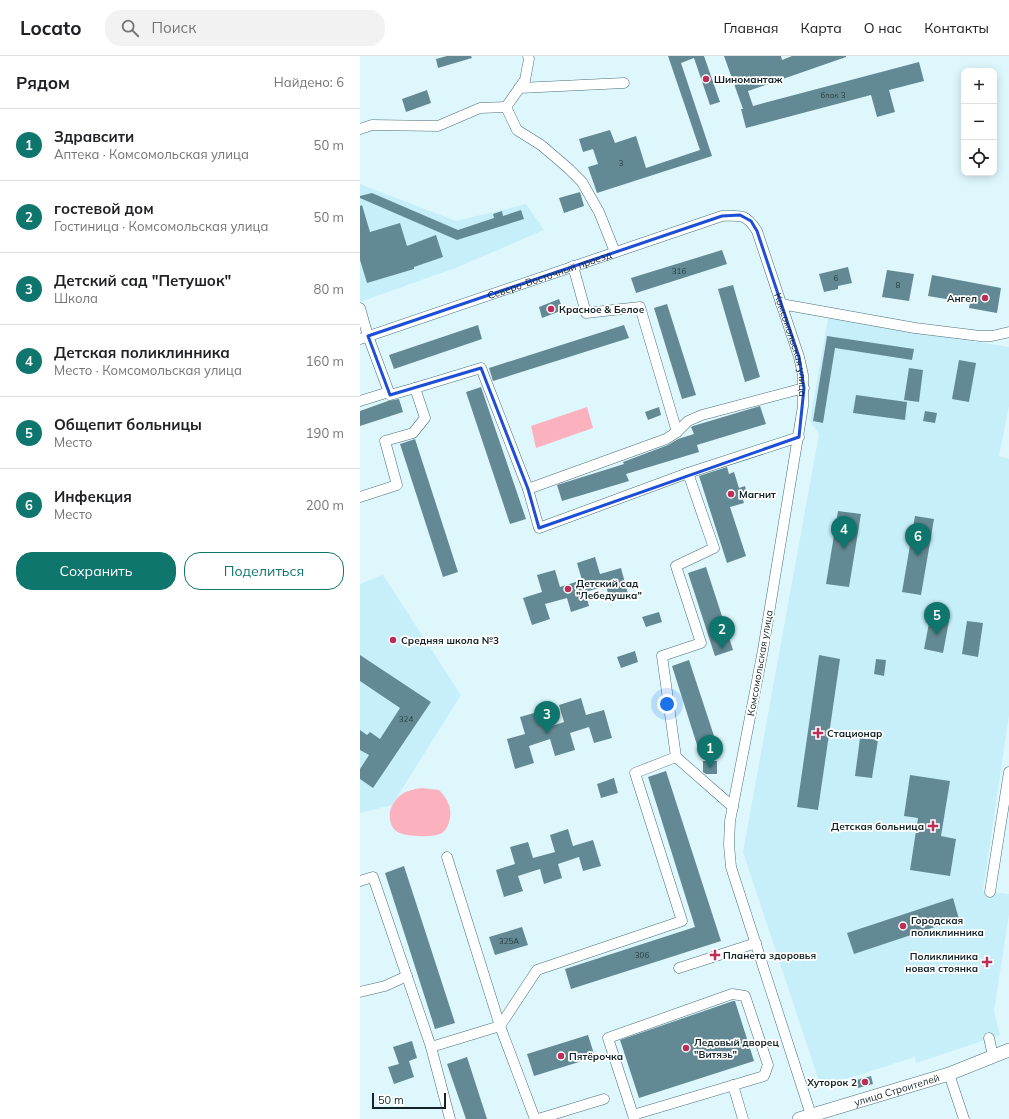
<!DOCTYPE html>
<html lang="ru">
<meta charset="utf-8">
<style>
:root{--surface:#fff;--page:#f2f2f2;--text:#202124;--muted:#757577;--line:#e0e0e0;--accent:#0f766e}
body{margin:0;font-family:Mulish,sans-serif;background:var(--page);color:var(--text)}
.controls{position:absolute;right:12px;top:12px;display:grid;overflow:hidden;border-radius:8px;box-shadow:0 2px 10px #0003}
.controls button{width:36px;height:36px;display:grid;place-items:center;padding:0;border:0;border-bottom:1px solid var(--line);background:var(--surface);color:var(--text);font:20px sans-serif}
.scale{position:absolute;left:12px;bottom:10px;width:74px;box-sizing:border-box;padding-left:4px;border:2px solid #142428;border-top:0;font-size:11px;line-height:14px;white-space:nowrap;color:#142428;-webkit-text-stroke:3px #fff;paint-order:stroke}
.you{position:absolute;left:307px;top:648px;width:14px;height:14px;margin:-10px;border:3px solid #fff;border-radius:50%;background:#1a73e8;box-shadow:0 0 0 6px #1a73e833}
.badge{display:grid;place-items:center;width:26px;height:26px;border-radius:50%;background:var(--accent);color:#fff;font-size:13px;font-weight:700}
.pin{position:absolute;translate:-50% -33px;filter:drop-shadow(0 1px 2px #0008)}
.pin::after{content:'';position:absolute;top:21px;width:14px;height:12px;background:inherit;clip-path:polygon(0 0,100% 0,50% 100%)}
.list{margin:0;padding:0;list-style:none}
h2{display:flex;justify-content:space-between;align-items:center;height:52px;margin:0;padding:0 16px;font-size:17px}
h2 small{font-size:13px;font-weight:400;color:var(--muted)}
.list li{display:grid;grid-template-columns:26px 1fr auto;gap:12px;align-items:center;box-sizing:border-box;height:72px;padding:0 16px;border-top:1px solid var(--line)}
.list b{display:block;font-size:15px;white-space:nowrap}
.list p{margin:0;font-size:13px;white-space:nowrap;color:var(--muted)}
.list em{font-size:13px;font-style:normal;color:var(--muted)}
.actions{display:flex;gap:8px;padding:12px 16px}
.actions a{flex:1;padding:9px 0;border:1px solid var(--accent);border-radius:16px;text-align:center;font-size:14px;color:var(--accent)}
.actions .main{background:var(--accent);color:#fff}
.icon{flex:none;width:22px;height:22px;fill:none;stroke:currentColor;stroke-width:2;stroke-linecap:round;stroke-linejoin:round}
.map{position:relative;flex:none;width:649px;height:1063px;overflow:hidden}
header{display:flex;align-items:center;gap:24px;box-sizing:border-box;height:56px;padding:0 20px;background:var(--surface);border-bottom:1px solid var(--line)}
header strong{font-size:19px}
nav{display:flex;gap:22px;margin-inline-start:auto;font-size:14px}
.search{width:280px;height:36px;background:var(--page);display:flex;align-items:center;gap:10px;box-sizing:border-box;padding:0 14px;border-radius:16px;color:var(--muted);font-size:15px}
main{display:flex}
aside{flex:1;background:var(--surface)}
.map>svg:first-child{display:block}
</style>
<header>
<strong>Locato</strong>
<div class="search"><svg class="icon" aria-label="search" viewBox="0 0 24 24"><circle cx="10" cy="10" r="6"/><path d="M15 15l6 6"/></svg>Поиск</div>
<nav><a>Главная</a><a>Карта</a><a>О нас</a><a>Контакты</a></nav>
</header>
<main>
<aside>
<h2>Рядом<small>Найдено: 6</small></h2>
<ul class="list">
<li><span class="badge">1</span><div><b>Здравсити</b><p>Аптека · Комсомольская улица</p></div><em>50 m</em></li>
<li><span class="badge">2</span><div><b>гостевой дом</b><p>Гостиница · Комсомольская улица</p></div><em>50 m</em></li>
<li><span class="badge">3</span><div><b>Детский сад &quot;Петушок&quot;</b><p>Школа</p></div><em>80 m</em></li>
<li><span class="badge">4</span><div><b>Детская поликлинника</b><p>Место · Комсомольская улица</p></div><em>160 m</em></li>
<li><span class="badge">5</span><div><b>Общепит больницы</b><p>Место</p></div><em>190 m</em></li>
<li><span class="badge">6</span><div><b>Инфекция</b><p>Место</p></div><em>200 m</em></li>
</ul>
<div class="actions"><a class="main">Сохранить</a><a>Поделиться</a></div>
</aside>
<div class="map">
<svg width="649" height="1063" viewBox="0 0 649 1063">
<rect width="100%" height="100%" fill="#def7fd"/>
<!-- built -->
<path fill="#c7effa" d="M 0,128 L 96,165 L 166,148 L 184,174 L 98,211 L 0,246 Z
M 468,262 L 649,291 L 649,350 L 639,400 L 649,403 L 649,659 L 623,835 L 649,838 L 649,858 L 634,955 L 640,979 L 556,1007 L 555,1001 L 461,1031 L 383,796 L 459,378 L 450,365 Z
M 23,519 L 101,639 L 32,749 L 0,757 L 0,528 Z"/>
<!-- green -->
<path fill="#fcb1be" d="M 227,351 L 233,372 L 176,392 L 171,370 Z
M 62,732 L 79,734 C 83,738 87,743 89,749 C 92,757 90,772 82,777 C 73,782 44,781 36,775 C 29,769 28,757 32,750 C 40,736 48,734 62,732 Z"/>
<!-- building -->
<path fill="#638a94" d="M 87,0 L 111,0 L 112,2 L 78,12 L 76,3 Z
M 308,0 L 344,0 L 360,46 L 350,49 L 334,2 L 321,7 L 352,100 L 237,137 L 228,111 L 238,108 L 233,93 L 223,96 L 219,83 L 250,74 L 255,87 L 276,80 L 286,112 L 340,94 Z
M 364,0 L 421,0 L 422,4 L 432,0 L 486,0 L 486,1 L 388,35 L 393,50 L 559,6 L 564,25 L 529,34 L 535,56 L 517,61 L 511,39 L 386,72 L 381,53 L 383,53 Z
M 67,34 L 71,47 L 46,56 L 42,43 Z
M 220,136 L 224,150 L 204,157 L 199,142 Z
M 12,137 L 98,174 L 134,162 L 133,158 L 142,155 L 143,160 L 161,154 L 164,163 L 97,184 L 0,142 L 0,140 Z
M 2,149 L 10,176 L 40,167 L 47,190 L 76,179 L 83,201 L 54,211 L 54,213 L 7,227 L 0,204 L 0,150 Z
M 362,194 L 367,208 L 276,237 L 271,222 Z
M 488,211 L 492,227 L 478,230 L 478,233 L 464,236 L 459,218 Z
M 527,214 L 554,218 L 549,245 L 522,241 Z
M 572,219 L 641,232 L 637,257 L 609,252 L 610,247 L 568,240 Z
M 373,229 L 400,321 L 385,326 L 358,233 Z
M 199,243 L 203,254 L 182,262 L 179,251 Z
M 307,248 L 336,339 L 322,343 L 294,252 Z
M 118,269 L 122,283 L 34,313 L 29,299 Z
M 264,269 L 269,282 L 133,325 L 129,312 Z
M 467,280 L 554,293 L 552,304 L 475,292 L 463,367 L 453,365 Z
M 599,304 L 616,307 L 609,346 L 592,343 Z
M 549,312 L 563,314 L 559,346 L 544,344 Z
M 121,331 L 166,463 L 150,468 L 106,336 Z
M 496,339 L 547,346 L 545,364 L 493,357 Z
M 39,343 L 43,356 L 0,370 L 0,355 L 28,345 Z
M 400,350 L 406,368 L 337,389 L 339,396 L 266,418 L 269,425 L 202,445 L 197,429 L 264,408 L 263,406 L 308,389 L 318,383 L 334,378 L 331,371 L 333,370 Z
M 299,351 L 301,359 L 288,364 L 285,356 Z
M 565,355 L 577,357 L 575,367 L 563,365 Z
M 55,383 L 98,516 L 83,521 L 40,388 Z
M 367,411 L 369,418 L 374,416 L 379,432 L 385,430 L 388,442 L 383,444 L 384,447 L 370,451 L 386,500 L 367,507 L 339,420 Z
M 478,455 L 501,458 L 489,531 L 466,528 Z
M 555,460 L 574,463 L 561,539 L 542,536 Z
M 235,501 L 240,518 L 261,512 L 268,538 L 250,544 L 246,530 L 225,536 L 229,550 L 211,556 L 207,542 L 185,548 L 190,563 L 172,569 L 163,542 L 182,536 L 177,519 L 195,514 L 200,531 L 222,524 L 217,507 Z
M 346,511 L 373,594 L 355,600 L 328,517 Z
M 299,556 L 302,566 L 286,571 L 282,561 Z
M 570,562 L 589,565 L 583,597 L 564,593 Z
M 607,565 L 623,567 L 618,601 L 602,598 Z
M 275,595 L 278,606 L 261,612 L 257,601 Z
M 0,599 L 71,646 L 13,732 L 0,723 L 0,713 L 9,699 L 0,694 L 0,674 L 7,679 L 10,676 L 20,683 L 40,652 L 0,625 Z
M 459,599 L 480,603 L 458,754 L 437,751 Z
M 516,603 L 526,604 L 524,620 L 514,618 Z
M 329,604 L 356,686 L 338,692 L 312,610 Z
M 221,642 L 226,659 L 244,654 L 252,682 L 234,687 L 229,671 L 210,677 L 215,694 L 195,700 L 190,683 L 169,690 L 174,707 L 155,713 L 147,683 L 165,678 L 160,661 L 181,655 L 186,672 L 204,666 L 199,649 Z
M 500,682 L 518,684 L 512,722 L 495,720 Z
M 343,705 L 357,705 L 357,718 L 346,718 L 343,716 Z
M 306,715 L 361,885 L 211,933 L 205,913 L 335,871 L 288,721 Z
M 550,719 L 590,725 L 581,780 L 596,783 L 590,820 L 550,814 L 558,762 L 544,760 Z
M 254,722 L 258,737 L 241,742 L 237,728 Z
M 208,773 L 213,790 L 233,784 L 241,810 L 223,815 L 219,801 L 198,808 L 202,822 L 184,828 L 180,813 L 158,820 L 163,835 L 144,841 L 136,814 L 155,808 L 150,791 L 168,786 L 173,802 L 195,796 L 190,779 Z
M 44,810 L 95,967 L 75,973 L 25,817 Z
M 593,842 L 599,863 L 494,898 L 487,877 Z
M 162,871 L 168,889 L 135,899 L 129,881 Z
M 373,945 L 375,945 L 394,1005 L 279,1042 L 260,984 Z
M 228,979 L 235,1001 L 174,1020 L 167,998 Z
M 52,985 L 57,1002 L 49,1005 L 54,1021 L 34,1028 L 28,1011 L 39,1008 L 33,991 Z
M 107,1001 L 127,1063 L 106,1063 L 87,1008 Z
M 511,1020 L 513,1028 L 498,1032 L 497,1024 Z"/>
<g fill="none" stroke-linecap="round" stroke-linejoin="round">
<defs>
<g id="minor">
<path d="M 168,0 L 169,3 L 165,24 L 146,51 L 157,74 L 181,89 L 208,112 L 222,126 L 239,156 L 255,196"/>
<path d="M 159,32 L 264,27"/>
<path d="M 0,73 L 12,69 L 78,70 L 120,52 L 146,51"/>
<path d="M 213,210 L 226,257 L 280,251 L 317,376"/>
<path d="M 421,248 L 555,272 L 620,280 L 632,280 L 649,276"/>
<path d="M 0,252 L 8,280 L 30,339 L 55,332 L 65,362 L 53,377 L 25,385 L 37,429 L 0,441"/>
<path id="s1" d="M 0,283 L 362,160 C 381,159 386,158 397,175 L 439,301 L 443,319 L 443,350 L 403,594 L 370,765 L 369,789 L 371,811 L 451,1059"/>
<path d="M 55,332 L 121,312 L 168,433 L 306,383 L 317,376 L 328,365 L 342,359 L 444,332"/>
<path d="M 0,345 L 29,336"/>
<path d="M 168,433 L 179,472 L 328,417"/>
<path d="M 316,701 L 302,600 L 341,587 L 316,510 L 354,492 L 328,417 L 439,381"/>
<path d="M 87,801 L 140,970"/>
<path d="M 0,825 L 13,821 L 71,991 L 90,1063"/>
<path d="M 630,836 L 649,716"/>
<path d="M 319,912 L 396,887"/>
<path d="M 0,936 L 25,930 L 47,920"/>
<path d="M 140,970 L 177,914 L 322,865 L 275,717 L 316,701 L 373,751"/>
<path d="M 629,982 L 633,1000"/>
<path d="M 71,991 L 140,970 L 175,1063"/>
<path d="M 589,1018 L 604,1063"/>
<path d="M 373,1029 L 383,1063"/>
<path d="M 273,1059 L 404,1020 L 408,1009 L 385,940 L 372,938 L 248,982 L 273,1059 L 274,1063"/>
<path d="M 178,1063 L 244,1043"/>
</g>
<g id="major">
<path id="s2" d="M 439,1063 L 589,1018 L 649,994"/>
</g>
</defs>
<!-- minor casing -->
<use href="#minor" stroke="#496f79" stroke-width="11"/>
<!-- major casing -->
<use href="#major" stroke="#496f79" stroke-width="14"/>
<!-- minor -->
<use href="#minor" stroke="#fff" stroke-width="10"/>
<!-- major -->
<use href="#major" stroke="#fff" stroke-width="13"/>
</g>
<!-- marked area -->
<path fill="none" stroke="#1d4ed8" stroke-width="3" stroke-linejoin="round" d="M 380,159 L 391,165 L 397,175 L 439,301 L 444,332 L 439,381 L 179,472 L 168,433 L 121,312 L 30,339 L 8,280 L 362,160 Z"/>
<!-- markers -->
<g fill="#bd2e59" stroke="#fff" stroke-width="1.5">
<circle cx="346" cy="23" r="4"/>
<circle cx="625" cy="242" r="4"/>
<circle cx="191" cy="253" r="4"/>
<circle cx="371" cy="438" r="4"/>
<circle cx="208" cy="533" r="4"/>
<circle cx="33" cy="584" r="4"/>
<path d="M456 671h4v4h4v4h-4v4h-4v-4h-4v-4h4z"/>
<path d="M571 764h4v4h4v4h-4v4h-4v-4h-4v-4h4z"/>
<circle cx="543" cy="870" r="4"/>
<path d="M353 893h4v4h4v4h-4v4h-4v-4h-4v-4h4z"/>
<path d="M625 900h4v4h4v4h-4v4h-4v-4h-4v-4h4z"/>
<circle cx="326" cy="992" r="4"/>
<circle cx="201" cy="1000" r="4"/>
<circle cx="505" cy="1026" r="4"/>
</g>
<g text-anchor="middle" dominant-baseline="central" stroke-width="3.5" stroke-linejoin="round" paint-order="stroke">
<!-- number labels -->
<g font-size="8" fill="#283e43">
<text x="473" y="39">блок 3</text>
<text x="261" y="107">3</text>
<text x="319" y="215">316</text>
<text x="476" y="222">6</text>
<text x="538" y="229">8</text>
<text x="46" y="663">324</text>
<text x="149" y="885">325А</text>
<text x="282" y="899">306</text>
</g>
<!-- poi labels -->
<g font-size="10" font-weight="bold" fill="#142428" stroke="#fff" text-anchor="start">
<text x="354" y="23">Шиномантаж</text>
<text x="617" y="242" text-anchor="end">Ангел</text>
<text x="199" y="253">Красное &amp; Белое</text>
<text x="379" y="438">Магнит</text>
<text x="216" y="527">Детский сад<tspan x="216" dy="12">"Лебедушка"</tspan></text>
<text x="41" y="584">Средняя школа №3</text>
<text x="467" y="677">Стационар</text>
<text x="564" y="770" text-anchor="end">Детская больница</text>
<text x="551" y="864">Городская<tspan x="551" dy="12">поликлинника</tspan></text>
<text x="363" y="899">Планета здоровья</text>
<text x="618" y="900" text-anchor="end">Поликлиника<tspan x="618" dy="12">новая стоянка</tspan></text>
<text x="334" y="986">Ледовый дворец<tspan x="334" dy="12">"Витязь"</tspan></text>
<text x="209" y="1000">Пятёрочка</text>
<text x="497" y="1026" text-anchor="end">Хуторок 2</text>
</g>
<!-- street labels -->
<g font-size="10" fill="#142428" stroke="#fff">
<text stroke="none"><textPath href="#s1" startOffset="200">Северо-Восточный проезд</textPath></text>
<text stroke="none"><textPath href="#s1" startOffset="543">Комсомольская улица</textPath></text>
<text transform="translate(400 607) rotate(-80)">Комсомольская улица</text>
<text stroke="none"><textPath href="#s2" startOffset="102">улица Строителей</textPath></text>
</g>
</g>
</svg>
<div class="controls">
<button>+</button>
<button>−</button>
<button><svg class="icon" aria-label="locate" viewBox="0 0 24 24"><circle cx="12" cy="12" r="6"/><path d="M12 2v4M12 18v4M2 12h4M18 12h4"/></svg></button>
</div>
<div class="scale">50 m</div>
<div class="you"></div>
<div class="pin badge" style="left:350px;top:712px">1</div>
<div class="pin badge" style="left:362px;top:593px">2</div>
<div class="pin badge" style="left:187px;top:678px">3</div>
<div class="pin badge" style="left:484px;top:493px">4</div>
<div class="pin badge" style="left:577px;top:579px">5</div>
<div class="pin badge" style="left:558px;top:500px">6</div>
</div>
</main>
